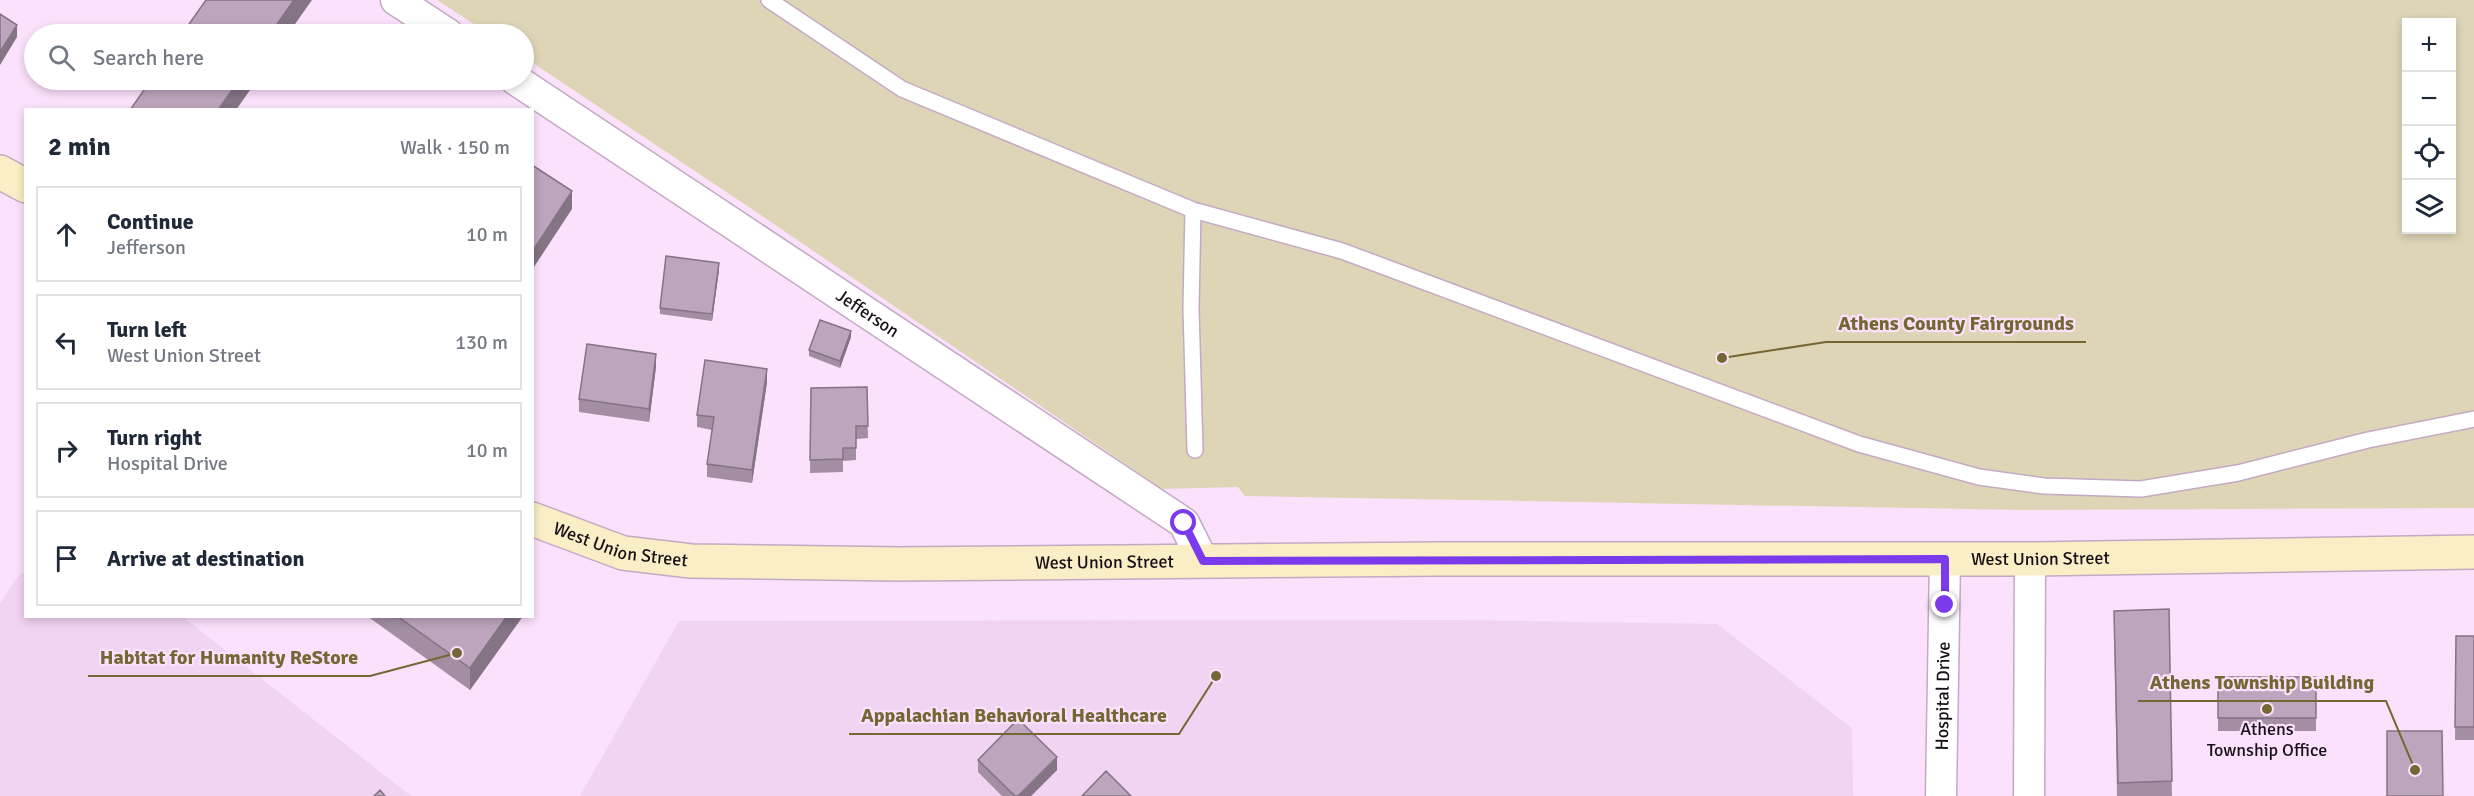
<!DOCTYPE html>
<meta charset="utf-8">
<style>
:root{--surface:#fff;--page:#f2f2f3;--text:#1f2937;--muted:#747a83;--line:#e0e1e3}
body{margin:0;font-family:Signika,sans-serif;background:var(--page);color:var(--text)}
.controls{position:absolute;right:18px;top:18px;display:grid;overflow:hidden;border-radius:0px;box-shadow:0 3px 9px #0003}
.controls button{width:54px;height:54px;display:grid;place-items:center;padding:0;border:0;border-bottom:2px solid var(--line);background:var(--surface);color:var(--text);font:30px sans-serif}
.stop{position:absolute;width:18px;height:18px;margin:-14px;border:4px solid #7c3aed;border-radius:50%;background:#fff}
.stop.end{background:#7c3aed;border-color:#fff;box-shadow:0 2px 6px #0008}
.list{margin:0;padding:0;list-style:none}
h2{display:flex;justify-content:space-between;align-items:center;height:78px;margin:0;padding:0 24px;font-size:26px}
h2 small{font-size:20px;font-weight:400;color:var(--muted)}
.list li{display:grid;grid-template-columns:39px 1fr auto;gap:18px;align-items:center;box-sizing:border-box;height:96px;margin:0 12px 12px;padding:0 12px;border:2px solid var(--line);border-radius:0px}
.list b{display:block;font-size:22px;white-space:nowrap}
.list p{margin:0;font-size:20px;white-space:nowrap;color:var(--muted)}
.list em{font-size:20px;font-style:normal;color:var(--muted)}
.icon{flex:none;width:33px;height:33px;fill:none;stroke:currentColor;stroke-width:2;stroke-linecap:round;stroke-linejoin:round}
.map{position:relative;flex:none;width:2474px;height:796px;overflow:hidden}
.search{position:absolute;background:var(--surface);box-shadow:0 3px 9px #0003;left:24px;top:24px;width:510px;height:66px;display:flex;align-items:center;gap:15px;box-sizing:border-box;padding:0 21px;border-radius:33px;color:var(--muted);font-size:22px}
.panel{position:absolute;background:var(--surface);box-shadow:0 3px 9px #0003;left:24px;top:108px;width:510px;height:510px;border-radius:0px}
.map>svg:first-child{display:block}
</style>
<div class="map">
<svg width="2474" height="796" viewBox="0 0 2474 796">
<rect width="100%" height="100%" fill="#fbe1fb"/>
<!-- built -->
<path fill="#f2d3f2" d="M 25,572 L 26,616 L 183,617 L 411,796 L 0,796 L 0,603 L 19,575 Z
M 1462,620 L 1717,624 L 1852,728 L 1853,796 L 580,796 L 679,621 Z"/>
<!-- green -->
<path fill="#ded5b7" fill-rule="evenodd" d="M 437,0 L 2474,0 L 2474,508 L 2023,510 L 1245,496 L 1238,487 L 1162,489 L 765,218 L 524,57 L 524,34 L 489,34 ZM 2406,22 L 2452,22 L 2452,230 L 2406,230 Z"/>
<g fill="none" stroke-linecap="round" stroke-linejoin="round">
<defs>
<path id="lane" d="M 769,0 L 902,89 L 1193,210 L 1342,251 L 1859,444 L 1979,477 L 2044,486 L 2141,489 L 2238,473 L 2368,440 L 2474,419
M 1193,210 L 1191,308 L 1195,450"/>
<g id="street">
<path d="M 396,0 L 448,34"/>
<path id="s1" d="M 516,80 L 1184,523 L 1203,561"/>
<path id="s2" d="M 1941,796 L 1945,559"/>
<path d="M 2029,796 L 2030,559"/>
</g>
<g id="secondary">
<path d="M 0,172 L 26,186"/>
<path id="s3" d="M 532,519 L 623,553 L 691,561 L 897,564 L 1440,559 L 2030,559 L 2474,552"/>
</g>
</defs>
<!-- lane casing -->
<use href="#lane" stroke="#c3aac3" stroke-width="18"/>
<!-- street casing -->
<use href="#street" stroke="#c3aac3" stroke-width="33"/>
<!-- secondary casing -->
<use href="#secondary" stroke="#c3aac3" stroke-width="36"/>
<!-- lane -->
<use href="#lane" stroke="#fff" stroke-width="15"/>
<!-- street -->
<use href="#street" stroke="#fff" stroke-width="30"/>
<!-- secondary -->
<use href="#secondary" stroke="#f9eec5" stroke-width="33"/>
</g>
<!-- wall -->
<path fill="#a38ea3" d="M 719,270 L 712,321 L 660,314 L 660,308 Z
M 851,337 L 840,368 L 809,356 L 809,350 Z
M 656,367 L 649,422 L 579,412 L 579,399 Z
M 767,382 L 752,483 L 707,477 L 707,464 L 712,430 L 697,427 L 697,415 Z
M 867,387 L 868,438 L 856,439 L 856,460 L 843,461 L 843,472 L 810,473 L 811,388 Z
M 2169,609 L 2172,796 L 2117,796 L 2114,611 Z
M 367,616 L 523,616 L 470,690 Z
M 2456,636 L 2474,636 L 2474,740 L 2455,740 Z
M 2218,677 L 2316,677 L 2316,731 L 2218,731 Z
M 978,760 L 1057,770 L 1031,796 L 1002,796 L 978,772 Z"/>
<!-- shaded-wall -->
<path fill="#847484" d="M 294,0 L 312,0 L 288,34 L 270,34 Z
M 17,25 L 17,37 L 0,65 L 0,52 Z
M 239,80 L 257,80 L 236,110 L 218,110 Z
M 572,191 L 572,209 L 532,270 L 532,252 Z
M 719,263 L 719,270 L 712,321 L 712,314 Z
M 851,331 L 851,337 L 840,368 L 840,361 Z
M 656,354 L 656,367 L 649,422 L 649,409 Z
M 767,369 L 767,382 L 752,483 L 752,470 Z
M 507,616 L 523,616 L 470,690 L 470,668 Z
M 1057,757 L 1057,770 L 1031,796 L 1018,796 Z"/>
<!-- building -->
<path fill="#bda5bd" stroke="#847484" stroke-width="1.5" d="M 206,0 L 294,0 L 270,34 L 182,34 Z
M 0,14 L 17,25 L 0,52 Z
M 151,80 L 239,80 L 218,110 L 130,110 Z
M 532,165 L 572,191 L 532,252 Z
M 666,256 L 719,263 L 712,314 L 660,308 Z
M 820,320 L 851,331 L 840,361 L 809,350 Z
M 587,344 L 656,354 L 649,409 L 579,399 Z
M 705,360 L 767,369 L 752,470 L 707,464 L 714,417 L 697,415 Z
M 867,387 L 868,426 L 856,426 L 856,448 L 843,448 L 843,459 L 810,460 L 811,388 Z
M 2169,609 L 2172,781 L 2118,783 L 2114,611 Z
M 397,616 L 507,616 L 470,668 Z
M 2456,636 L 2474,636 L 2474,727 L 2455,727 Z
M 2218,677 L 2316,677 L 2316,718 L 2218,718 Z
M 1018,719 L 1057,757 L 1018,796 L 1015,796 L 978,760 Z
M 2387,731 L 2442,731 L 2443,796 L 2387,796 Z
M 1106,771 L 1131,796 L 1082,796 Z
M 380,790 L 385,796 L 374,796 Z"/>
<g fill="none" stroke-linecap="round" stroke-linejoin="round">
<!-- route -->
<path stroke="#7c3aed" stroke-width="8" d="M 1184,523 L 1203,561 L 1945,559 L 1945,605"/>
</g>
<!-- markers -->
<circle fill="#756734" stroke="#fbe1fb" stroke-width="2" cx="2267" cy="709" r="6"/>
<g text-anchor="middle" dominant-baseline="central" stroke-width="4.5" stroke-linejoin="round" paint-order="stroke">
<!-- street labels -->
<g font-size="18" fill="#181018" stroke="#fbe1fb">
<text stroke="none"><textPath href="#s1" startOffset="422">Jefferson</textPath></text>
<text stroke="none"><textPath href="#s3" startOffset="93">West Union Street</textPath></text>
<text stroke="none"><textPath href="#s3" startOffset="1515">West Union Street</textPath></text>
<text stroke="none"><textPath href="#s3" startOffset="579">West Union Street</textPath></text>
<text stroke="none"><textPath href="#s2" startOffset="100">Hospital Drive</textPath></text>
</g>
<!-- poi labels -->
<g font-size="18" fill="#181018" stroke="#fbe1fb">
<text x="2267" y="729">Athens<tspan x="2267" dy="21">Township Office</tspan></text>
</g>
</g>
<!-- callouts -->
<path fill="none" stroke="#756734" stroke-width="2" d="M1722 358L1826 342H2086M457 653L370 676H88M2415 770L2386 701H2138M1216 676L1179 734H849"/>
<g fill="#756734" stroke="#fbe1fb" stroke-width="2">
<circle cx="1722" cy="358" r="6"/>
<circle cx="457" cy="653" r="6"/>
<circle cx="2415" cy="770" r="6"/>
<circle cx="1216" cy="676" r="6"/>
</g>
<g font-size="20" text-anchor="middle" font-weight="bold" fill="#756734" stroke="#fbe1fb" stroke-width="4.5" stroke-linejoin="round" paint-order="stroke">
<text x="1956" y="330">Athens County Fairgrounds</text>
<text x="229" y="664">Habitat for Humanity ReStore</text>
<text x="2262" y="689">Athens Township Building</text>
<text x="1014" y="722">Appalachian Behavioral Healthcare</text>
</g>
</svg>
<div class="controls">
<button>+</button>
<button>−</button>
<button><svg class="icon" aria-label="locate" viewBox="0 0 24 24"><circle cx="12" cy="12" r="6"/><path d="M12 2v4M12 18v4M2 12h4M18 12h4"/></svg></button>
<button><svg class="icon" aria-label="layers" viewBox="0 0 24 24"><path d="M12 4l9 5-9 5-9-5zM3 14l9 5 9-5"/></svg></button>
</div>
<div class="stop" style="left:1184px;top:523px"></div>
<div class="stop end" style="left:1945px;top:605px"></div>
<div class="search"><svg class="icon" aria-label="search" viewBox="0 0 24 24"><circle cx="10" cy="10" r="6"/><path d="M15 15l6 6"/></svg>Search here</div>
<section class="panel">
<h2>2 min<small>Walk · 150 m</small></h2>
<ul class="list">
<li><svg class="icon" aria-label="ahead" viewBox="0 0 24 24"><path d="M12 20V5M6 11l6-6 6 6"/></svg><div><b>Continue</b><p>Jefferson</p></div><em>10 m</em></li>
<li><svg class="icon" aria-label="left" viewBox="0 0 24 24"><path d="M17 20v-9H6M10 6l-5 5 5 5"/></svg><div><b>Turn left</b><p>West Union Street</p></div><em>130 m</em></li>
<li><svg class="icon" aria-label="right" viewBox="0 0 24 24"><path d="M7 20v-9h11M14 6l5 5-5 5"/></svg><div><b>Turn right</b><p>Hospital Drive</p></div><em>10 m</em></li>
<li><svg class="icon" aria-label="arrive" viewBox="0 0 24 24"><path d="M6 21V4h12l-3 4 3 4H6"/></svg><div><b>Arrive at destination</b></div></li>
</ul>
</section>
</div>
